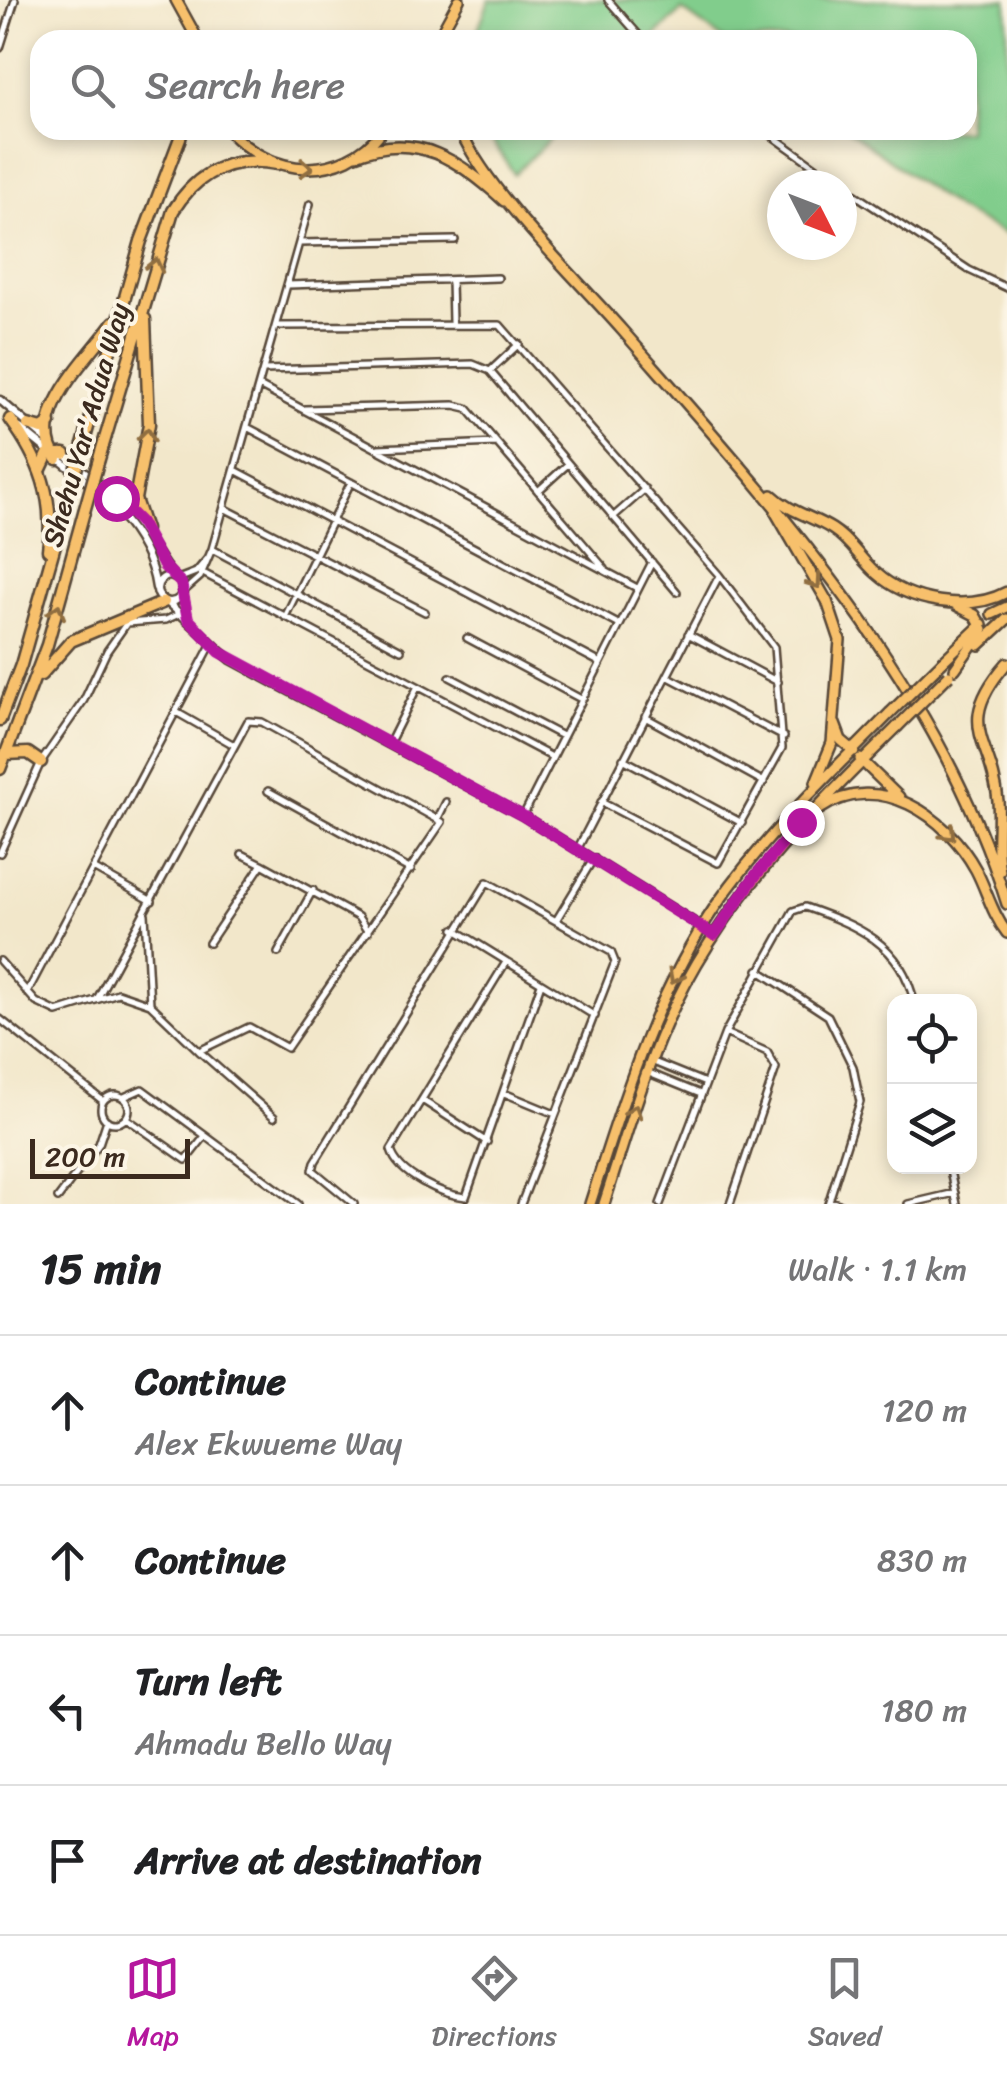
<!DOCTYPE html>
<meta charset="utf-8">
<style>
:root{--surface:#fff;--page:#f6f6f6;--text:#202124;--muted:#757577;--line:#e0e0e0;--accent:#b5179e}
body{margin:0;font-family:Sriracha,sans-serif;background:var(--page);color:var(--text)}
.controls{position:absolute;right:30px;bottom:30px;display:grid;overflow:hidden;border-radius:20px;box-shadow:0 5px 15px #0003}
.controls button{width:90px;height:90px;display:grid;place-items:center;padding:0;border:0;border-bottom:2px solid var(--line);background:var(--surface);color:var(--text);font:50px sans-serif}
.compass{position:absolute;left:767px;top:170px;width:90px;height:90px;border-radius:50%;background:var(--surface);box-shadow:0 5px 15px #0003;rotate:132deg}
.scale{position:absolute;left:30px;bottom:25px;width:160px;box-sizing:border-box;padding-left:10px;border:5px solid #3b2a1e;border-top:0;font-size:28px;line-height:35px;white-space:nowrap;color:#3b2a1e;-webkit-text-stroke:8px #fcf5e5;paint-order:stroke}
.stop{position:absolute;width:30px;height:30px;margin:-22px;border:8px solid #b5179e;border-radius:50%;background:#fff}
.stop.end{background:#b5179e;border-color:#fff;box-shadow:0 2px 10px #0008}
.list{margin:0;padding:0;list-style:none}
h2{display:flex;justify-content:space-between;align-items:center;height:130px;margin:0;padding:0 40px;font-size:42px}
h2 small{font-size:32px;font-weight:400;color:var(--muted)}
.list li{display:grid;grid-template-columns:65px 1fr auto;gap:30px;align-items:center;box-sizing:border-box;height:150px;padding:0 40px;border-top:2px solid var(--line)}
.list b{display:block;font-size:38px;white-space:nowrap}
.list p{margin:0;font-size:32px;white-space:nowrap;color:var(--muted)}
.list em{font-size:32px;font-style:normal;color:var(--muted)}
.icon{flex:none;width:55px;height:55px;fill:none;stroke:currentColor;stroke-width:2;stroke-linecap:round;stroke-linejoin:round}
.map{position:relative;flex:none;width:1007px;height:1204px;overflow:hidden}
.search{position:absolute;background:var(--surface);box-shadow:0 5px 15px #0003;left:30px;right:30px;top:30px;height:110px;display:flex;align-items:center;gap:25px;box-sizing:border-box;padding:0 35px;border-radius:30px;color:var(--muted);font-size:38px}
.sheet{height:730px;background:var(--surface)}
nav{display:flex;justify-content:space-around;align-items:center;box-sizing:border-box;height:140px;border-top:2px solid var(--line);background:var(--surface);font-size:28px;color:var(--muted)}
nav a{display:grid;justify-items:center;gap:5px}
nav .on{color:var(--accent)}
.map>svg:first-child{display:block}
</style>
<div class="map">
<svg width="1007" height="1204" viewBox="0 0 1007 1204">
<rect width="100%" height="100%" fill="#fcf5e5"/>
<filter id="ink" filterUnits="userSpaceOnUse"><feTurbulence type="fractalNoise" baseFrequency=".01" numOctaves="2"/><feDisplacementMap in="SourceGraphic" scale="20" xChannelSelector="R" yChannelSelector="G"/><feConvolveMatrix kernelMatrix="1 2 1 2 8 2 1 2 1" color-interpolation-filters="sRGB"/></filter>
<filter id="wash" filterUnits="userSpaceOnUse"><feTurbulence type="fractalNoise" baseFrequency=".0048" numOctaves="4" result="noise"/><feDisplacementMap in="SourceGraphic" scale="40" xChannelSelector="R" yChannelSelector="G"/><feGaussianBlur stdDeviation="2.25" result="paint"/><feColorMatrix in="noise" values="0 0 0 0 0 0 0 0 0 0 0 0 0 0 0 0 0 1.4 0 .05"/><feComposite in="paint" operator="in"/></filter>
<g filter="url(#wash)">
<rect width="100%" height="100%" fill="#f2e7ca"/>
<!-- green -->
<path fill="#81cd8c" stroke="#5e7c55" stroke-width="2.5" d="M 489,0 L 1007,0 L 1007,235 L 958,210 L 848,130 L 967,130 L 967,40 L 724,40 L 682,10 L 651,40 L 474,40 Z
M 485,130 L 559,130 L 514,174 Z"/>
</g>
<g filter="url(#ink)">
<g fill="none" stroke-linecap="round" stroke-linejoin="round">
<defs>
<path id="minor" d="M 608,0 L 643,40
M 0,48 L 15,0
M 764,130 L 841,185
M 842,186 L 969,270 L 1007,288
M 299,243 L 455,240
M 451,280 L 452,322
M 288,285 L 498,278
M 277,326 L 500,325 L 719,575 L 774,647 L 782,748 L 718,863 L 601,802
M 264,370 L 473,364 L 490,371 L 519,344
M 490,371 L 677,592
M 259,386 L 637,588
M 305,409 L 454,405 L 467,408 L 605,569
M 247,427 L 618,624
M 378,448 L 496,443
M 235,470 L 599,662
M 538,491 L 568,464
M 224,508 L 425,612
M 613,517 L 645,489
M 212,549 L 401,650
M 203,573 L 552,757
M 178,579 L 196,572 L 207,559
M 183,592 L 200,577 L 212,549 L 310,204
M 285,617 L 351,482
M 127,623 L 166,620 L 179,614
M 688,634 L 778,682
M 467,638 L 581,699
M 667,676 L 784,737
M 450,677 L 562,736
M 176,712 L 234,745
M 645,717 L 764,782
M 389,744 L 417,688
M 623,759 L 742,823
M 268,791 L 411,870
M 523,816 L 652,562
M 438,818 L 446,802
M 578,848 L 719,576
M 0,853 L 41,762 L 84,700 L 107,651 L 131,617
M 242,854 L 262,864
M 93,868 L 152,901
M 557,919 L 594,858
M 454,929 L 595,1016
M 209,943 L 262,864 L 358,917 L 368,932
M 278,953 L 313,890
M 0,961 L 36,1002 L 57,1012 L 118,993 L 150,1004
M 506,962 L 391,1150 C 398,1175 443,1195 466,1197 L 541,984
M 758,970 L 828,1016 L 853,1067 L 860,1102 L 828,1204
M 27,993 L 211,645
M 97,999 L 248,721 L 262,722 L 442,822 L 287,1048 L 249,1027 L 199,1051 L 150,1004 L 145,914
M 0,1019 L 103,1101
M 725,1033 L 767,1052 L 776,1068 L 730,1204
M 199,1051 L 274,1117
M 651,1061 L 703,1082
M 649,1073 L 698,1093
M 504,1093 L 555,1114
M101 1109a14 14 0 1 1 28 0a14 14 0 1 1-28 0Z
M 124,1097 L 142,1089 L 298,1204
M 422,1100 L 487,1142
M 126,1118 L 186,1160 L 205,1136
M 949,1166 L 957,1204
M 58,1198 L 99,1144 L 107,1120
M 829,1201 L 839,1204
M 354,1204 L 313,1170 L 315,1162 L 487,882 L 611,952 L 615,962 L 521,1204
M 660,1204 L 725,1033 L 793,911 L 805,907 C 856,925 902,943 914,1002
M 908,1204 L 955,1193"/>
<path id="tertiary" d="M 0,400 L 48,441
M 20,428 C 72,472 146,516 156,588
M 62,452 L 127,508 L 173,577
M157 589a13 13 0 1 1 26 0a13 13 0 1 1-26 0Z
M 167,602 L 231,660 L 523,816 L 715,935"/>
<path id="primary" d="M 176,0 L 198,40
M 437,40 L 459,0
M 228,130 C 272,178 341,183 383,130
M 460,130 C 491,197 572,273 622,330 C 774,504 937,678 1007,904
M 356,155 C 417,130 460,161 504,201
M 772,495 C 790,512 811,516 832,529 C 850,540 860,559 876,573 C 908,602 968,613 1007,592
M 776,513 L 827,601 L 840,640 L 832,743 L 816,782
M 992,614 L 1007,607
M 979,645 L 1007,619
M 942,662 L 982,624
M 955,669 L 983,629 L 975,615 L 956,605
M 835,724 L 841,740 L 854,751
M 860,759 L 899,797
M 820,809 C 879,770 946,815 976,870 C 987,891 992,914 1007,933
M 1000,871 C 995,847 1000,825 998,801 C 993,740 952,726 1007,663
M 590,1204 C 623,1100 654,996 717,904 C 766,834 830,774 890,713
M 604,1204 C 624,1143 641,1081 667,1022 C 718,905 807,816 897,727"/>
<path id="motorway" d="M 10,419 C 40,460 55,499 48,550
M 28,425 L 42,429 L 50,423
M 83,445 L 141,241 L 183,130
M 57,459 C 24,415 91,356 114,322
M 99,459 L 173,211 C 197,172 231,155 277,164
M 41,469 L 48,454 L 65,454
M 145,529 L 135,499 L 149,424 L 145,319
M 41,675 L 71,641 L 164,602
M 0,720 L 21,665 L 68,499
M 6,754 L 28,753 L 41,762
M 0,769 L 47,645 L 84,512"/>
</defs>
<!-- minor casing -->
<use href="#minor" stroke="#564638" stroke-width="10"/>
<!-- tertiary casing -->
<use href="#tertiary" stroke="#564638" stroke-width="11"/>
<!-- primary casing -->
<use href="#primary" stroke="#564638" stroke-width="14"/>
<!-- motorway casing -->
<use href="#motorway" stroke="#564638" stroke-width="15"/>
<!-- minor -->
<use href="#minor" stroke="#fff" stroke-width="5"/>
<!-- tertiary -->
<use href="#tertiary" stroke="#fff" stroke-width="6"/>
<!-- primary -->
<use href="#primary" stroke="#f7c06c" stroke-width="9"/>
<!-- motorway -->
<use href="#motorway" stroke="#f7c06c" stroke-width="10"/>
<defs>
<path id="primary-bridge" d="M 890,713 L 942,662
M 897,727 L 949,675"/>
<path id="motorway-bridge" d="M 68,499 L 83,445
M 84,512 L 99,459"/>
</defs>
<!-- primary-bridge casing -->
<use href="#primary-bridge" stroke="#564638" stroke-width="14" stroke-linecap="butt"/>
<!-- motorway-bridge casing -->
<use href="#motorway-bridge" stroke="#564638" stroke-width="15" stroke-linecap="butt"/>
<!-- primary-bridge -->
<use href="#primary-bridge" stroke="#f7c06c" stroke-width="9"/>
<!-- motorway-bridge -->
<use href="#motorway-bridge" stroke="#f7c06c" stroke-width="10"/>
</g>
<!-- one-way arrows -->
<defs><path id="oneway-chevron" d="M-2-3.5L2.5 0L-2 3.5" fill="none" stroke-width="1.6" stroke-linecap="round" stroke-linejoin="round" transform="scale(2.5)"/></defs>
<g stroke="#906e41">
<use href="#oneway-chevron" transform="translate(306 168) rotate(3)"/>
<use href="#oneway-chevron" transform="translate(155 265) rotate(-76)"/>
<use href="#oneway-chevron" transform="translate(147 435) rotate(-82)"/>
<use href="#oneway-chevron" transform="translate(815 582) rotate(55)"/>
<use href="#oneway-chevron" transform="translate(57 611) rotate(-74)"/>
<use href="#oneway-chevron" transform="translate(949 834) rotate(46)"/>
<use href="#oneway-chevron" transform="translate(675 977) rotate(117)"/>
<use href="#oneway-chevron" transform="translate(634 1111) rotate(-72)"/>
</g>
</g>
<g fill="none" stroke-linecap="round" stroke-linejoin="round" filter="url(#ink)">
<!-- route -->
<path stroke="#b5179e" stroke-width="12" d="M 116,498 L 140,522 L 164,566 L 181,583 L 188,619 L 220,652 L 523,816 L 714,935 L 756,875 L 801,822"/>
</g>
<g text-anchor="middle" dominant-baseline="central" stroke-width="8" stroke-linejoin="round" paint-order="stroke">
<!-- street labels -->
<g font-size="28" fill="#3b2a1e" stroke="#fcf5e5">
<text transform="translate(86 425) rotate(-74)">Shehu Yar'Adua Way</text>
</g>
</g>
</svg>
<div class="controls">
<button><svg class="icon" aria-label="locate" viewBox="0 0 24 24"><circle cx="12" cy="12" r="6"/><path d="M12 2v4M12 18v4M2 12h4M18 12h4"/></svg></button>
<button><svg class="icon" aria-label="layers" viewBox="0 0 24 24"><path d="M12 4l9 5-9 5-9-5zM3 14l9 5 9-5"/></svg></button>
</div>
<svg class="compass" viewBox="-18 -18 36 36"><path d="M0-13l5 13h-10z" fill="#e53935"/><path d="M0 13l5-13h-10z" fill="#757577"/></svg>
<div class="scale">200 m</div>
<div class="stop" style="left:116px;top:498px"></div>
<div class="stop end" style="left:801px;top:822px"></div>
<div class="search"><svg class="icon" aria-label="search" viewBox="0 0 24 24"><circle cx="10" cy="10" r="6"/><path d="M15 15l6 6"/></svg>Search here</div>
</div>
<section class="sheet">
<h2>15 min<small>Walk · 1.1 km</small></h2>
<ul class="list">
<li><svg class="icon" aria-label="ahead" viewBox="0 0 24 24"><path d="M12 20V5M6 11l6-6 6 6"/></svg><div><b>Continue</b><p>Alex Ekwueme Way</p></div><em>120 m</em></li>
<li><svg class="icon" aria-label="ahead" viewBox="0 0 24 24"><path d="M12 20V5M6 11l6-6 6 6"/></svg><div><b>Continue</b></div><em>830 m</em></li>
<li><svg class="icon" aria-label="left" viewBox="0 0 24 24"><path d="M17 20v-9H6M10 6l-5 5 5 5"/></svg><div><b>Turn left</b><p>Ahmadu Bello Way</p></div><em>180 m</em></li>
<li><svg class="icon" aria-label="arrive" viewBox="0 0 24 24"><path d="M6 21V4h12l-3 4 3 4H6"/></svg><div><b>Arrive at destination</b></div></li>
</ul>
</section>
<nav>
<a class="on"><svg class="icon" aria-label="map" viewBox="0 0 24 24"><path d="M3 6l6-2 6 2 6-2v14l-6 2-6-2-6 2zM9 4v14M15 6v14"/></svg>Map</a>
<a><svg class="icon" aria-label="directions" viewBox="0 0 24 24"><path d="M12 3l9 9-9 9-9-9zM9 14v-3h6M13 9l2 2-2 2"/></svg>Directions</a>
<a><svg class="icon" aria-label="saved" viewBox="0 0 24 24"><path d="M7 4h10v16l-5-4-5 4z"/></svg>Saved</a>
</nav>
